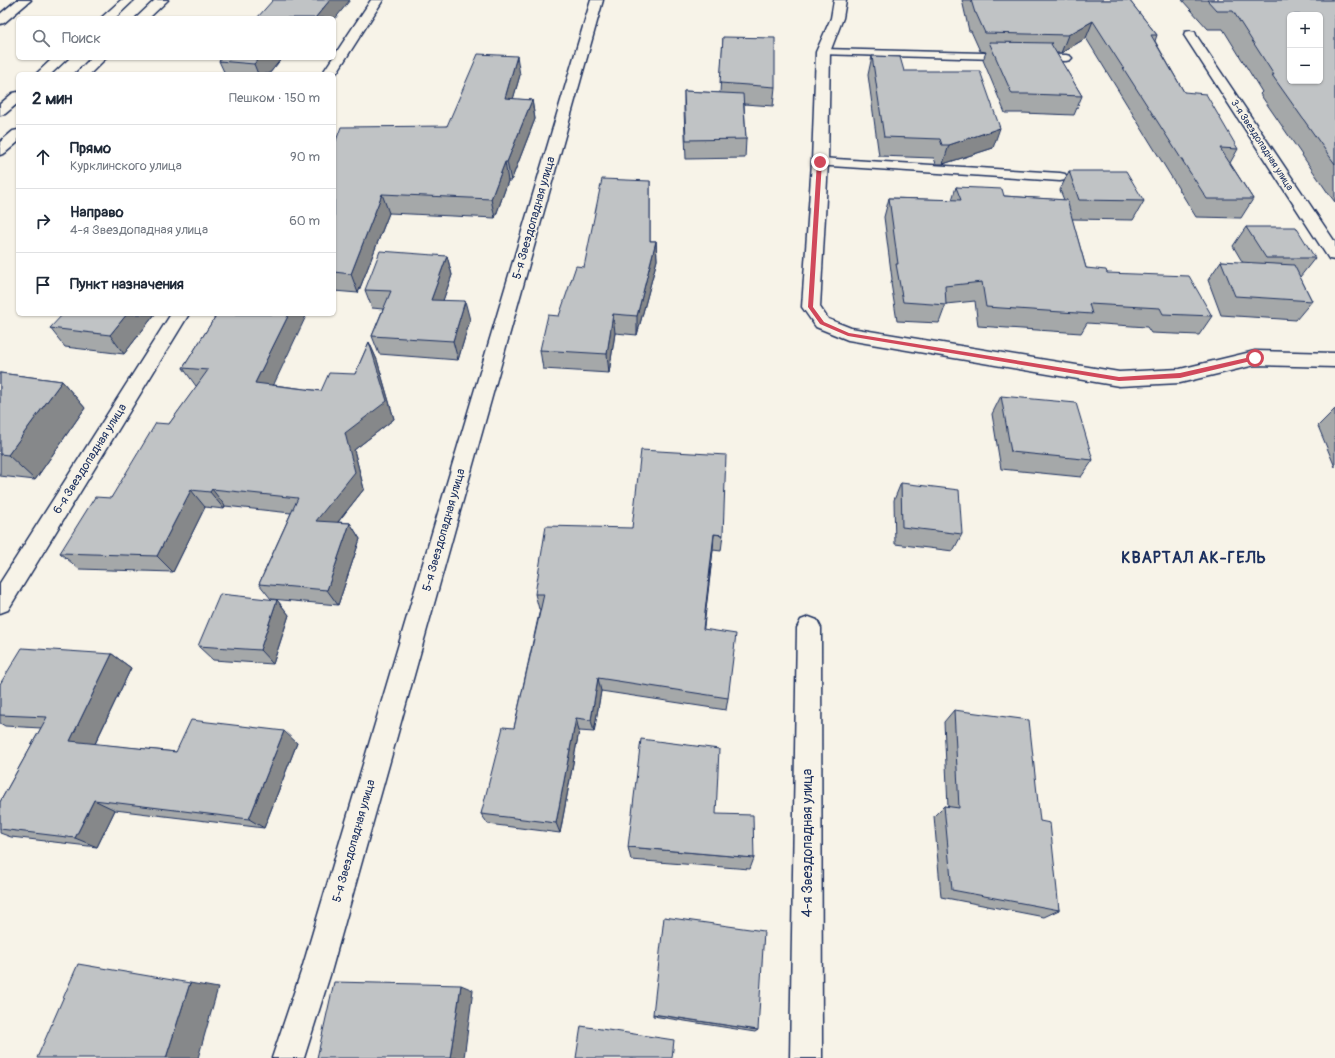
<!DOCTYPE html>
<html lang="ru">
<meta charset="utf-8">
<style>
:root{--surface:#fff;--page:#f6f6f7;--text:#1f2937;--muted:#747a83;--line:#e0e1e3}
body{margin:0;font-family:Pangolin,sans-serif;background:var(--page);color:var(--text)}
.controls{position:absolute;right:12px;top:12px;display:grid;overflow:hidden;border-radius:6px;box-shadow:0 1px 3px #0004}
.controls button{width:36px;height:36px;display:grid;place-items:center;padding:0;border:0;border-bottom:1px solid var(--line);background:var(--surface);color:var(--text);font:20px sans-serif}
.stop{position:absolute;width:12px;height:12px;margin:-9px;border:3px solid #d1495b;border-radius:50%;background:#fff}
.stop.end{background:#d1495b;border-color:#fff;box-shadow:0 1px 4px #0008}
.list{margin:0;padding:0;list-style:none}
h2{display:flex;justify-content:space-between;align-items:center;height:52px;margin:0;padding:0 16px;font-size:17px}
h2 small{font-size:13px;font-weight:400;color:var(--muted)}
.list li{display:grid;grid-template-columns:26px 1fr auto;gap:12px;align-items:center;box-sizing:border-box;height:64px;padding:0 16px;border-top:1px solid var(--line)}
.list b{display:block;font-size:15px;white-space:nowrap}
.list p{margin:0;font-size:13px;white-space:nowrap;color:var(--muted)}
.list em{font-size:13px;font-style:normal;color:var(--muted)}
.icon{flex:none;width:22px;height:22px;fill:none;stroke:currentColor;stroke-width:2;stroke-linecap:round;stroke-linejoin:round}
.map{position:relative;flex:none;width:1335px;height:1058px;overflow:hidden}
.search{position:absolute;background:var(--surface);box-shadow:0 1px 3px #0004;left:16px;top:16px;width:320px;height:44px;display:flex;align-items:center;gap:10px;box-sizing:border-box;padding:0 14px;border-radius:6px;color:var(--muted);font-size:15px}
.panel{position:absolute;background:var(--surface);box-shadow:0 1px 3px #0004;left:16px;top:72px;width:320px;height:244px;border-radius:6px}
.map>svg:first-child{display:block}
</style>
<div class="map">
<svg width="1335" height="1058" viewBox="0 0 1335 1058">
<rect width="100%" height="100%" fill="#f7f3e8"/>
<filter id="ink" filterUnits="userSpaceOnUse"><feTurbulence type="fractalNoise" baseFrequency=".025" numOctaves="2"/><feDisplacementMap in="SourceGraphic" scale="8" xChannelSelector="R" yChannelSelector="G"/><feConvolveMatrix kernelMatrix="1 2 1 2 8 2 1 2 1" color-interpolation-filters="sRGB"/></filter>
<g filter="url(#ink)">
<g fill="none" stroke-linecap="round" stroke-linejoin="round">
<defs>
<path id="service" d="M 823,49 L 1066,55 L 1070,56 L 1072,58 L 1070,60 L 1066,61 L 819,54 L 817,52 L 819,50 Z
M 820,158 L 1060,173 L 1065,174 L 1067,177 L 1065,180 L 1060,181 L 815,165 L 813,162 L 815,159 Z"/>
<path id="minor" d="M 17,0 L 31,0 L 4,23 L 0,24 L 0,14 Z
M 371,0 L 383,0 L 334,77 L 334,74 L 322,74 Z
M 591,0 L 603,0 L 331,972 L 304,1058 L 272,1058 L 301,972 Z
M 834,0 L 846,0 L 843,18 L 830,52 L 828,162 L 820,307 L 828,319 L 851,328 L 1119,372 L 1180,369 L 1255,351 L 1335,353 L 1335,367 L 1255,365 L 1180,383 L 1119,386 L 848,340 L 816,327 L 802,307 L 812,162 L 816,52 L 831,18 Z
M 1190,31 L 1195,32 L 1196,35 L 1335,242 L 1335,260 L 1329,259 L 1184,35 L 1185,32 Z
M 171,314 L 189,314 L 8,610 L 0,613 L 0,583 Z
M 809,617 L 817,620 L 821,628 L 822,1058 L 790,1058 L 797,628 L 801,620 Z"/>
<path id="primary" d="M 121,0 L 134,0 L 115,18 L 101,18 Z
M 155,0 L 168,0 L 149,18 L 136,18 Z
M 53,58 L 68,58 L 51,74 L 36,74 Z
M 91,58 L 106,58 L 90,74 L 75,74 Z
M 18,92 L 18,103 L 5,114 L 0,115 L 0,104 L 13,93 Z
M 18,130 L 18,142 L 5,153 L 0,155 L 0,142 L 13,131 Z"/>
</defs>
<!-- service casing -->
<use href="#service" stroke="#1b2f5e" stroke-width="3"/>
<!-- minor casing -->
<use href="#minor" stroke="#1b2f5e" stroke-width="3"/>
<!-- primary casing -->
<use href="#primary" stroke="#1b2f5e" stroke-width="3"/>
<!-- service -->
<use href="#service" fill="#f7f3e8" fill-rule="evenodd"/>
<!-- minor -->
<use href="#minor" fill="#f7f3e8" fill-rule="evenodd"/>
<!-- primary -->
<use href="#primary" fill="#f7f3e8" fill-rule="evenodd"/>
</g>
<!-- wall -->
<path fill="#a5a8a9" stroke="#1b2f5e" d="M 962,0 L 1129,0 L 1157,35 L 1155,41 L 1184,92 L 1238,149 L 1230,163 L 1253,199 L 1241,218 L 1196,217 L 1086,38 L 1061,53 L 1056,53 L 1082,96 L 1074,115 L 1022,113 L 1005,113 L 983,60 L 986,52 L 980,51 L 971,31 L 969,31 Z
M 1182,0 L 1335,0 L 1335,202 L 1328,193 L 1260,94 L 1262,92 L 1223,29 L 1208,29 Z
M 723,37 L 775,87 L 773,106 L 744,104 L 746,139 L 745,158 L 686,159 L 684,110 L 684,91 L 720,93 Z
M 872,56 L 904,71 L 993,148 L 943,164 L 936,164 L 934,158 L 879,156 L 868,75 Z
M 282,58 L 269,74 L 225,74 L 219,61 Z
M 520,75 L 513,99 L 532,100 L 535,119 L 511,181 L 508,181 L 495,218 L 389,213 L 358,293 L 334,291 L 334,146 L 447,126 Z
M 1069,171 L 1144,201 L 1133,220 L 1072,219 L 1086,268 L 1107,273 L 1212,316 L 1199,335 L 1151,333 L 1147,327 L 1087,323 L 1081,333 L 978,326 L 975,301 L 946,304 L 939,323 L 897,321 L 891,283 L 892,279 L 884,217 L 889,198 L 952,200 L 956,187 L 1004,196 L 1064,200 L 1060,190 Z
M 650,181 L 650,241 L 656,241 L 657,260 L 637,335 L 615,333 L 609,373 L 543,369 L 540,350 L 559,316 L 584,267 Z
M 1246,227 L 1315,258 L 1300,277 L 1312,301 L 1296,320 L 1221,315 L 1208,280 L 1221,261 L 1243,263 L 1233,246 Z
M 447,256 L 452,275 L 443,300 L 470,320 L 458,360 L 379,354 L 372,336 L 383,309 L 372,308 L 365,290 Z
M 155,314 L 124,354 L 65,347 L 50,328 Z
M 217,314 L 274,385 L 321,391 L 355,374 L 369,342 L 377,360 L 394,419 L 354,450 L 364,489 L 338,522 L 350,523 L 360,539 L 338,605 L 271,599 L 259,584 L 291,513 L 225,506 L 224,509 L 205,507 L 173,572 L 79,569 L 60,553 L 111,498 L 169,424 L 197,386 L 196,386 L 183,368 Z
M 0,373 L 62,381 L 85,408 L 35,480 L 0,476 Z
M 1001,396 L 1093,460 L 1081,477 L 1001,469 L 992,414 Z
M 1335,409 L 1335,467 L 1318,426 Z
M 901,483 L 962,534 L 953,551 L 895,544 L 894,500 Z
M 632,528 L 723,535 L 721,551 L 713,550 L 703,630 L 728,698 L 726,710 L 601,691 L 594,732 L 579,731 L 560,833 L 488,824 L 481,814 L 514,728 L 540,609 L 539,609 L 535,594 Z
M 277,600 L 289,615 L 273,664 L 213,660 L 198,646 Z
M 112,654 L 131,668 L 95,744 L 176,752 L 297,743 L 264,828 L 115,810 L 97,847 L 11,837 L 0,833 L 0,802 L 41,728 L 5,726 L 0,723 L 0,684 Z
M 954,710 L 1040,821 L 1059,910 L 1044,917 L 941,897 L 934,816 L 944,806 L 948,807 L 944,722 Z
M 628,847 L 754,858 L 750,869 L 631,860 Z
M 653,1014 L 758,1030 L 755,1032 L 653,1016 Z"/>
<!-- shaded-wall -->
<path fill="#86888a" stroke="#1b2f5e" d="M 330,0 L 350,0 L 334,20 L 334,18 L 315,18 Z
M 1093,21 L 1086,38 L 1061,53 L 1068,35 Z
M 517,56 L 520,75 L 508,117 L 505,98 Z
M 259,58 L 282,58 L 269,74 L 258,74 L 254,64 Z
M 532,100 L 535,119 L 511,181 L 507,162 Z
M 1000,128 L 993,148 L 943,164 L 949,145 Z
M 505,162 L 508,181 L 495,218 L 491,199 Z
M 382,194 L 389,213 L 358,293 L 351,274 Z
M 656,241 L 657,260 L 637,335 L 637,316 Z
M 447,256 L 452,275 L 437,318 L 431,300 Z
M 465,301 L 470,320 L 458,360 L 453,341 Z
M 127,314 L 155,314 L 124,354 L 110,335 Z
M 289,314 L 307,314 L 266,401 L 255,383 Z
M 613,314 L 615,333 L 609,373 L 607,354 Z
M 369,342 L 377,360 L 394,419 L 354,450 L 364,489 L 326,537 L 316,521 L 345,433 Z
M 62,381 L 85,408 L 35,480 L 8,455 Z
M 212,489 L 225,506 L 224,509 L 210,492 Z
M 191,490 L 205,507 L 173,572 L 157,556 Z
M 350,523 L 360,539 L 338,605 L 327,590 Z
M 714,534 L 713,550 L 702,644 L 703,629 Z
M 277,600 L 289,615 L 273,664 L 260,650 Z
M 112,654 L 131,668 L 91,752 L 70,741 Z
M 598,678 L 601,691 L 594,732 L 591,720 Z
M 576,718 L 579,731 L 560,833 L 556,823 Z
M 284,731 L 297,743 L 264,828 L 249,819 Z
M 94,800 L 115,810 L 97,847 L 75,838 Z
M 190,983 L 218,988 L 198,1058 L 166,1058 Z
M 461,985 L 473,990 L 464,1058 L 450,1058 Z"/>
<!-- building -->
<path fill="#c0c3c5" stroke="#1b2f5e" fill-rule="evenodd" d="M 273,0 L 330,0 L 315,18 L 257,18 Z
M 971,0 L 1129,0 L 1157,35 L 1151,35 L 1184,92 L 1206,94 L 1238,149 L 1220,148 L 1253,199 L 1207,199 L 1093,21 L 1068,35 L 985,33 L 976,13 L 975,13 Z
M 1207,0 L 1335,0 L 1335,164 L 1272,75 L 1274,75 L 1233,11 L 1217,11 ZM 1290,15 L 1320,15 L 1320,81 L 1290,81 Z
M 723,37 L 775,38 L 775,87 L 720,83 Z
M 989,42 L 1053,43 L 1051,44 L 1082,96 L 1029,94 L 1012,94 Z
M 478,54 L 517,56 L 505,98 L 532,100 L 507,162 L 505,162 L 491,199 L 382,194 L 351,274 L 334,272 L 334,146 L 341,127 L 447,126 Z
M 872,56 L 900,57 L 904,71 L 980,71 L 1000,128 L 949,145 L 942,145 L 940,139 L 884,137 Z
M 222,58 L 259,58 L 254,64 L 219,61 Z
M 684,91 L 743,94 L 746,139 L 686,140 Z
M 1069,171 L 1126,171 L 1144,201 L 1079,200 Z
M 602,179 L 650,181 L 650,241 L 656,241 L 637,316 L 613,314 L 607,354 L 540,350 L 548,315 L 559,316 L 576,266 L 584,267 Z
M 956,187 L 1002,189 L 1004,196 L 1067,200 L 1086,268 L 1106,270 L 1107,273 L 1189,276 L 1212,316 L 1163,314 L 1160,308 L 1089,304 L 1092,314 L 986,307 L 982,282 L 945,286 L 946,305 L 903,302 L 896,264 L 898,264 L 889,198 L 961,200 Z
M 1246,227 L 1296,227 L 1315,258 L 1266,258 Z
M 380,251 L 447,256 L 431,300 L 465,301 L 453,341 L 372,336 L 391,291 L 365,290 Z
M 1221,261 L 1294,265 L 1312,301 L 1235,296 Z
M 63,314 L 127,314 L 110,335 L 50,328 Z
M 217,314 L 289,314 L 255,383 L 321,391 L 329,373 L 355,374 L 369,342 L 387,401 L 345,433 L 355,472 L 316,521 L 350,523 L 327,590 L 259,584 L 298,498 L 212,489 L 210,492 L 191,490 L 157,556 L 60,553 L 95,497 L 111,498 L 156,423 L 169,424 L 208,370 L 183,368 Z
M 0,373 L 62,381 L 8,455 L 0,454 Z
M 1001,396 L 1076,403 L 1093,460 L 1011,452 Z
M 641,450 L 726,455 L 723,535 L 714,534 L 703,629 L 736,634 L 728,698 L 598,678 L 591,720 L 576,718 L 556,823 L 481,814 L 503,727 L 514,728 L 544,594 L 535,594 L 546,526 L 632,528 Z
M 901,483 L 959,490 L 962,534 L 902,527 Z
M 220,594 L 277,600 L 260,650 L 198,646 Z
M 22,648 L 112,654 L 70,741 L 176,752 L 191,720 L 284,731 L 249,819 L 94,800 L 75,838 L 0,829 L 0,802 L 47,717 L 0,715 L 0,684 Z
M 954,710 L 1029,720 L 1040,821 L 1050,823 L 1059,910 L 952,890 L 944,806 L 959,808 Z
M 641,739 L 719,749 L 716,814 L 753,815 L 754,858 L 628,847 Z
M 664,917 L 764,931 L 758,1030 L 653,1014 Z
M 78,964 L 190,983 L 166,1058 L 37,1058 Z
M 334,982 L 461,985 L 450,1058 L 317,1058 Z
M 581,1026 L 674,1040 L 672,1058 L 576,1058 Z"/>
</g>
<!-- route -->
<path fill="#d1495b" d="M 820,161 L 822,162 L 813,307 L 824,322 L 849,333 L 1119,377 L 1180,373 L 1255,356 L 1257,358 L 1255,360 L 1180,378 L 1119,381 L 848,336 L 820,324 L 808,307 L 817,162 Z"/>
<g text-anchor="middle" dominant-baseline="central" stroke-width="3.5" stroke-linejoin="round" paint-order="stroke">
<!-- far-street labels -->
<g font-size="10" fill="#1b2f5e" stroke="#f7f3e8">
<text transform="translate(1262 145) rotate(57)">3-я Звездопадная улица</text>
</g>
<!-- street labels -->
<g font-size="12" fill="#1b2f5e" stroke="#f7f3e8">
<text transform="translate(534 218) rotate(-74)">5-я Звездопадная улица</text>
<text transform="translate(90 459) rotate(-58)">6-я Звездопадная улица</text>
<text transform="translate(444 530) rotate(-74)">5-я Звездопадная улица</text>
<text transform="translate(354 841) rotate(-74)">5-я Звездопадная улица</text>
</g>
<!-- near-street labels -->
<g font-size="14" fill="#1b2f5e" stroke="#f7f3e8">
<text transform="translate(807 843) rotate(-90)">4-я Звездопадная улица</text>
</g>
<!-- district labels -->
<g font-size="16" font-weight="bold" letter-spacing="1" fill="#1b2f5e" stroke="#f7f3e8">
<text x="1194" y="558">КВАРТАЛ АК-ГЕЛЬ</text>
</g>
</g>
</svg>
<div class="controls">
<button>+</button>
<button>−</button>
</div>
<div class="stop" style="left:1255px;top:358px"></div>
<div class="stop end" style="left:820px;top:162px"></div>
<div class="search"><svg class="icon" aria-label="search" viewBox="0 0 24 24"><circle cx="10" cy="10" r="6"/><path d="M15 15l6 6"/></svg>Поиск</div>
<section class="panel">
<h2>2 мин<small>Пешком · 150 m</small></h2>
<ul class="list">
<li><svg class="icon" aria-label="ahead" viewBox="0 0 24 24"><path d="M12 20V5M6 11l6-6 6 6"/></svg><div><b>Прямо</b><p>Курклинского улица</p></div><em>90 m</em></li>
<li><svg class="icon" aria-label="right" viewBox="0 0 24 24"><path d="M7 20v-9h11M14 6l5 5-5 5"/></svg><div><b>Направо</b><p>4-я Звездопадная улица</p></div><em>60 m</em></li>
<li><svg class="icon" aria-label="arrive" viewBox="0 0 24 24"><path d="M6 21V4h12l-3 4 3 4H6"/></svg><div><b>Пункт назначения</b></div></li>
</ul>
</section>
</div>
